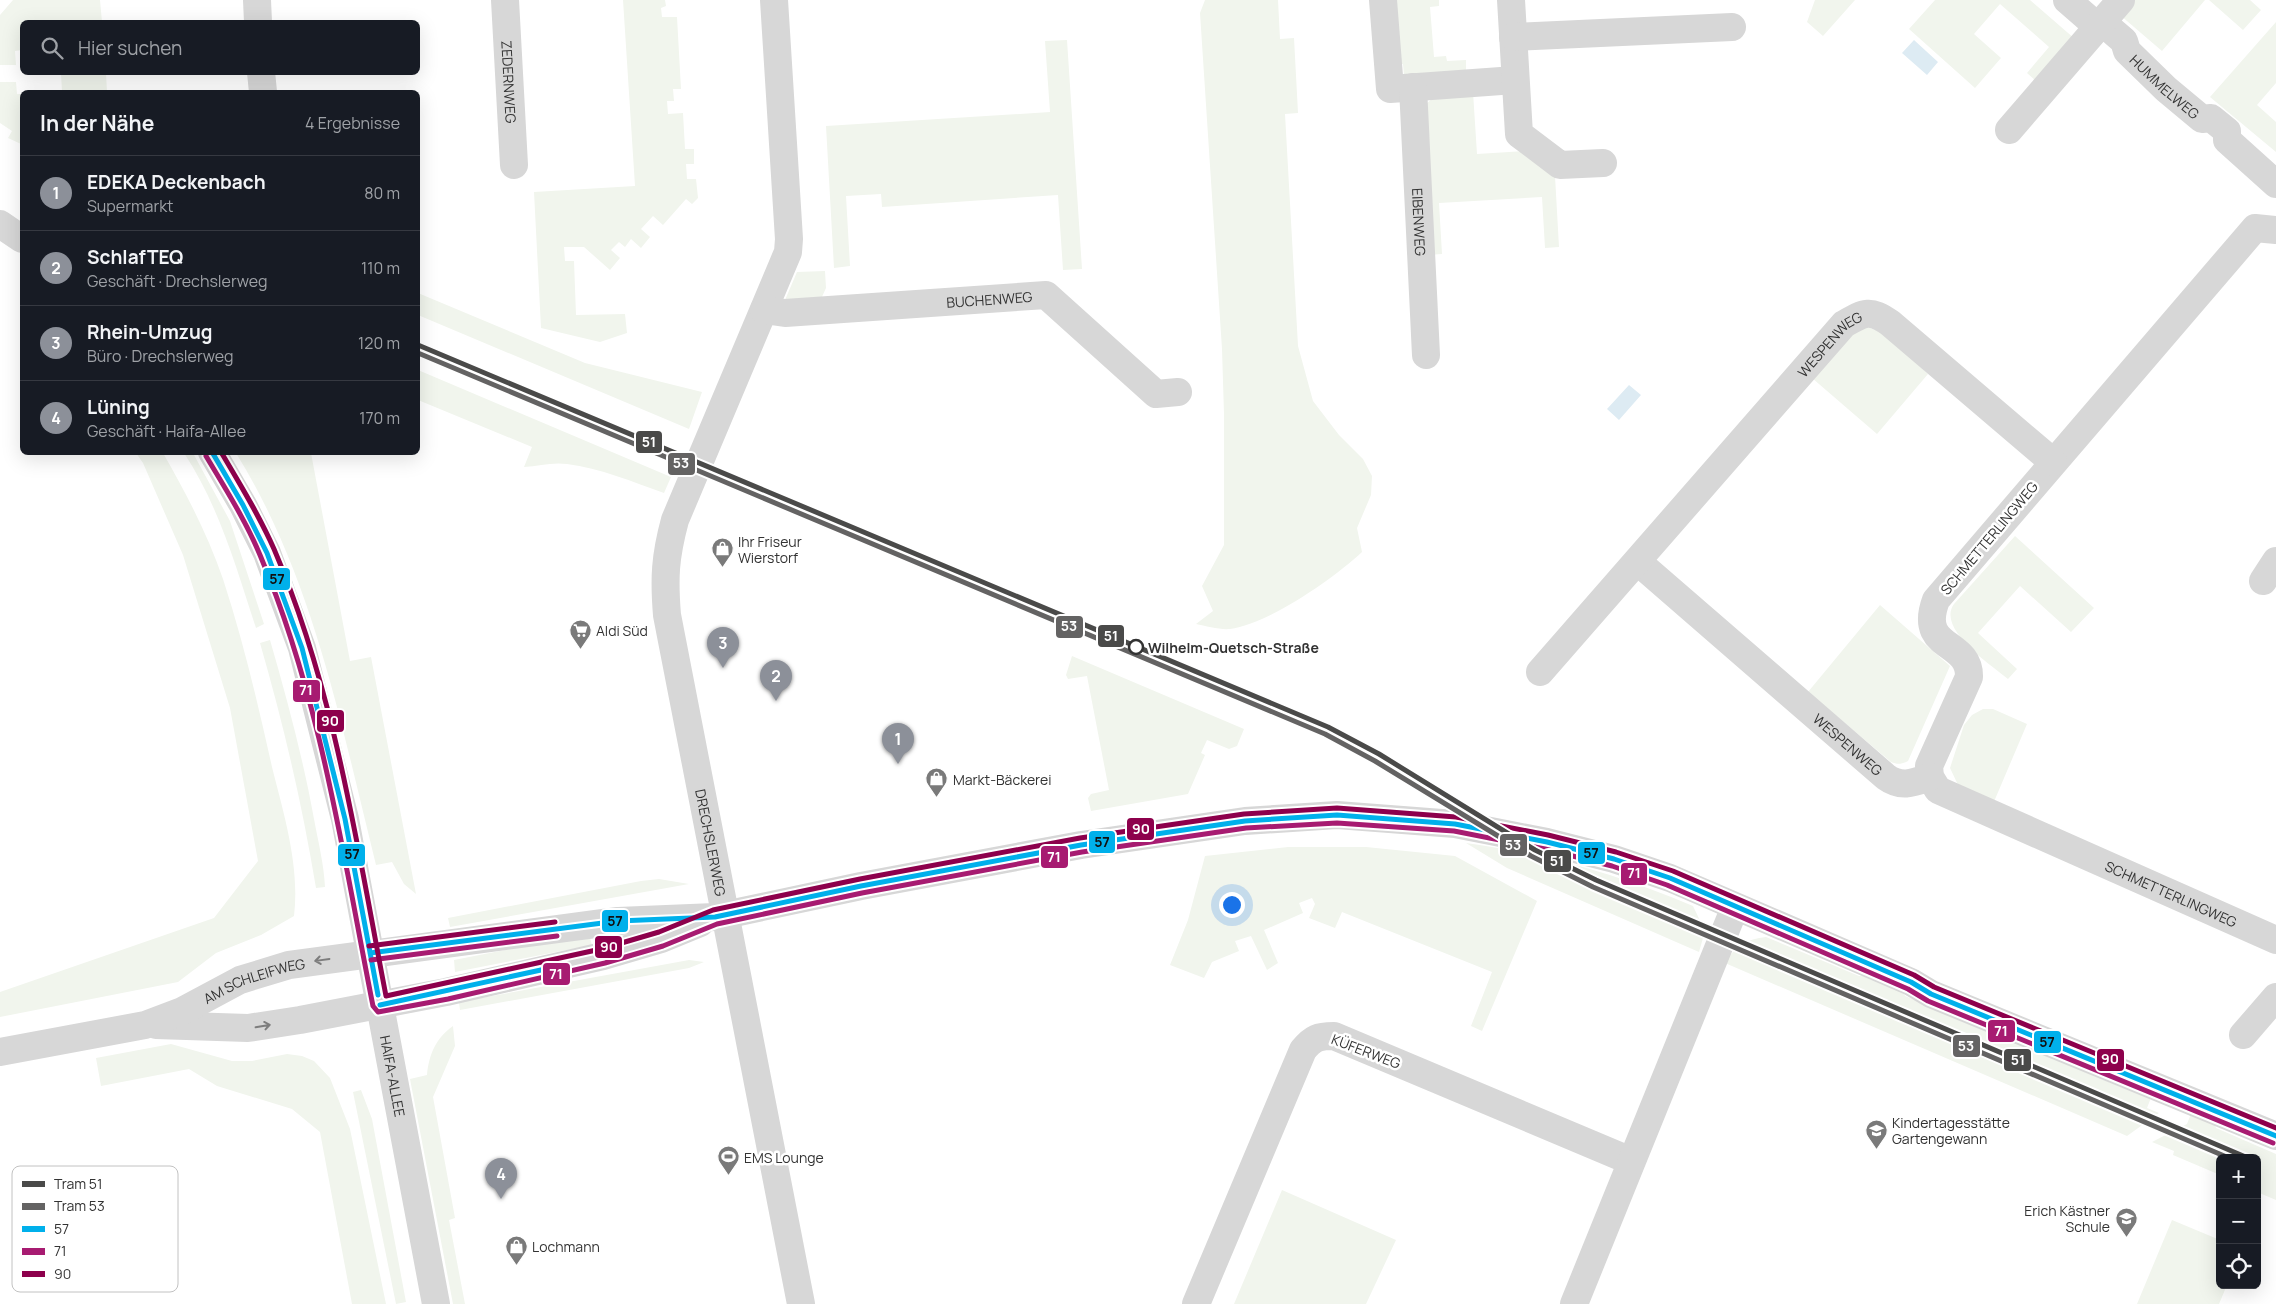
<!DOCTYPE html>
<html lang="de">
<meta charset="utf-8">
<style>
:root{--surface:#171b24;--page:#242831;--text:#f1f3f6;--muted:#9ea1a6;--line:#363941;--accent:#8c9099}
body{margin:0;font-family:Manrope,sans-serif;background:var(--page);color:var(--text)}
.controls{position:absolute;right:15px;bottom:15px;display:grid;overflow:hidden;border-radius:8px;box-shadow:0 5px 20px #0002}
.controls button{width:45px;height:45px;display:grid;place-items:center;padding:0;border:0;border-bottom:1px solid var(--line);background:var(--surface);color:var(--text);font:25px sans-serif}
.you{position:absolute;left:1231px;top:904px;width:18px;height:18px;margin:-12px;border:4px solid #fff;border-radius:50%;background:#1a73e8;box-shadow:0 0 0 8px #1a73e833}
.badge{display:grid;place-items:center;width:32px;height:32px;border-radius:50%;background:var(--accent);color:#fff;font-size:16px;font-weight:700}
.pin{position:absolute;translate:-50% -41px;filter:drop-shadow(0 1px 2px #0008)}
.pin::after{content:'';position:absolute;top:26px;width:18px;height:15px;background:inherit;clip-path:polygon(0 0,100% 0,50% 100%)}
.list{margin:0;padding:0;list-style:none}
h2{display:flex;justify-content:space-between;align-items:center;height:65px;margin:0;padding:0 20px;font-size:21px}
h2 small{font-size:16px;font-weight:400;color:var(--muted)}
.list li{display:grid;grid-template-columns:32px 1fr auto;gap:15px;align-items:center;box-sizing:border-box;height:75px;padding:0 20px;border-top:1px solid var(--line)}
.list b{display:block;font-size:19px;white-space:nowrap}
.list p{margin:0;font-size:16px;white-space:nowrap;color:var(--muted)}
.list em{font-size:16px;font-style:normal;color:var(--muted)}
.icon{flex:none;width:28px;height:28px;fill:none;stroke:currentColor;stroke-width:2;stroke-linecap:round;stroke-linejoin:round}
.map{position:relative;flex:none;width:2276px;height:1304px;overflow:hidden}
.search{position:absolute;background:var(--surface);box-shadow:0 5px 20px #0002;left:20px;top:20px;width:400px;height:55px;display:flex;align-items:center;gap:12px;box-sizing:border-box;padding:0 18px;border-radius:8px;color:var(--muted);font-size:19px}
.panel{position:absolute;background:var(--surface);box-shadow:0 5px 20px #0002;left:20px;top:90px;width:400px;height:365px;border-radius:8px}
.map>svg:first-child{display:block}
</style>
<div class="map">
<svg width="2276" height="1304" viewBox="0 0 2276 1304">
<rect width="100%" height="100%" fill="#fff"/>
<!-- green -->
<path fill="#f1f5ed" d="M 13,0 L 100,0 L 102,22 L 22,22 L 22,50 L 15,51 L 16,65 L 0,65 L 0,15 Z
M 623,0 L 665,0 L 666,6 L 661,8 L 662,17 L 677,17 L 681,89 L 673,89 L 674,101 L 667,101 L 668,114 L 683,113 L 685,149 L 694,149 L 694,164 L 686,164 L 687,179 L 696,179 L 698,198 L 692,204 L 686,199 L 663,225 L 653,216 L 641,229 L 650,237 L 641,248 L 631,239 L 625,247 L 619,242 L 611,250 L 620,258 L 610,270 L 584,247 L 564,247 L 565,261 L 574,261 L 576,315 L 625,314 L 627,333 L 600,342 L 541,328 L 534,192 L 635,186 Z
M 1205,0 L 1278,0 L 1280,39 L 1294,38 L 1298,113 L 1285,114 L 1298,346 L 1313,401 L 1339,435 L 1363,459 L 1372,476 L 1371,495 L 1357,528 L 1362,552 C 1333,579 1270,623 1230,629 C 1220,630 1206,626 1196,624 L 1213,611 L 1202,586 L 1224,545 L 1224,414 L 1222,349 L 1200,13 Z
M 1391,0 L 1439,0 L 1439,6 L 1430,7 L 1434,57 L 1446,56 L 1447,61 L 1466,60 L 1466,71 L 1404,75 L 1403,64 L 1395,64 Z
M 1815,0 L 1855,0 L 1823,36 L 1807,22 Z
M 1935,0 L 2030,0 L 2075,39 L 2037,82 L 2027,73 L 2049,47 L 2000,4 L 1974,34 L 2001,58 L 1975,88 L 1909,29 Z
M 2134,0 L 2205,0 L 2162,51 L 2120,15 Z
M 2209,0 L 2250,0 L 2261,10 L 2243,30 Z
M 2276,22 L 2276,83 L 2257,105 L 2276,122 L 2276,152 L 2210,97 Z
M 1067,40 L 1082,269 L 1063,270 L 1058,195 L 882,207 L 881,194 L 846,196 L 850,266 L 834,268 L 826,126 L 1050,112 L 1045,41 Z
M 61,73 L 106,73 L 107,92 L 62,92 Z
M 0,82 L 16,82 L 17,94 L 22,94 L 22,141 L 21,144 L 8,138 L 12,131 L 0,123 Z
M 1473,92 L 1477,154 L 1525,151 L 1555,176 L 1559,247 L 1545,248 L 1542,197 L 1439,203 L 1442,254 L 1428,255 L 1425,105 L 1433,98 Z
M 825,271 L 826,288 L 821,299 L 785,300 L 797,272 Z
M 418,293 L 585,363 L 702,392 L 689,429 L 418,315 Z
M 1867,327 L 1884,333 L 1928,374 L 1877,434 L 1812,378 L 1851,332 Z
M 418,370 L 671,477 L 664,493 C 633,482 600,468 567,464 C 552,462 539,466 524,467 L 532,447 L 418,400 Z
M 136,453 L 163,453 C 186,493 208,535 223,579 C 243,640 258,704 272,767 C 284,815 300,866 294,916 L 261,935 L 216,953 L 178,982 L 0,1017 L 0,992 L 214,918 L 258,861 L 230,708 L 183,555 L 143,463 Z
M 184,453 L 193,453 L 230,521 L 264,624 L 256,628 C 236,567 219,506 184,453 Z
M 236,453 L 311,453 L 350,661 L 371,657 L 416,894 L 404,884 L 392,862 L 376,865 C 341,724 313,577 236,453 Z
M 2015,536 L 2094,608 L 2071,632 L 2020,586 L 1978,633 L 2017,669 L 2008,679 C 1991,665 1936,629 1954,604 Z
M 1880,605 L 1950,666 L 1908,761 C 1902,764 1898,765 1891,762 L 1808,692 Z
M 270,640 C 287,699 303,758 314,819 C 318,841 324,864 325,887 L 316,888 C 302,804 284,726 260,643 Z
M 1072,656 L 1244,729 L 1237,746 L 1229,749 L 1207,740 L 1201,753 L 1205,755 L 1188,794 L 1091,811 L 1088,798 L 1091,794 L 1109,790 L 1087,676 L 1068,679 L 1066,675 Z
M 1983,709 L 1993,709 L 2027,724 L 1993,804 L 1959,787 L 1950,768 L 1964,725 L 1972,715 Z
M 1466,843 C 1547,854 1618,874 1693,906 L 1705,931 L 1699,952 L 1507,868 Z
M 1288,847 L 1366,847 L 1455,856 L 1537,901 L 1482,1031 L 1471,1026 L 1492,972 L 1342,912 L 1335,928 L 1309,918 L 1315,904 L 1312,898 L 1299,903 L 1303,913 L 1264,930 L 1278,963 L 1267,970 L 1251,936 L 1235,941 L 1239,951 L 1212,962 L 1204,978 L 1170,965 L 1188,920 L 1205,856 Z
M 659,879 L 689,884 L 450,927 L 448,918 L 641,881 Z
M 582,935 L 590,938 L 592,945 L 455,972 L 454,960 Z
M 1766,937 L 1859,976 L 1873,974 L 1900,984 L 1905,996 L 2123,1088 L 2137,1083 L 2154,1090 L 2147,1108 L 2159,1113 L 2127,1136 L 1725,963 C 1735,946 1747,939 1766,937 Z
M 689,960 L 704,962 L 689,968 L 460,1010 L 459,1002 Z
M 453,1026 L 455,1046 L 433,1097 L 455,1218 L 449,1220 L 465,1304 L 453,1304 L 410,1079 L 427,1075 C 429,1054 436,1038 453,1026 Z
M 171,1044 L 232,1061 L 252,1061 L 287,1054 L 302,1056 L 314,1061 L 330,1078 L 350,1129 L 386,1304 L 352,1304 L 320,1132 L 292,1109 L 217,1086 L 189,1069 L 101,1086 L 96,1058 Z
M 361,1090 L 372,1119 L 406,1302 L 396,1304 L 353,1092 Z
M 2194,1106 L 2211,1114 L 2216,1128 L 2276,1154 L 2276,1200 L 2257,1192 L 2257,1158 L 2220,1158 L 2220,1175 L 2173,1155 L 2174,1151 L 2152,1142 L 2187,1124 Z
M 1282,1190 L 1396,1240 L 1366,1304 L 1234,1304 Z
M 2172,1220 L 2220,1240 L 2220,1285 L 2227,1285 L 2219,1304 L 2137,1304 Z"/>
<!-- water -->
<path fill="#ddebf3" d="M 1914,40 L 1938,62 L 1927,75 L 1902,53 Z
M 1629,385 L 1641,395 L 1619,420 L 1607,409 Z"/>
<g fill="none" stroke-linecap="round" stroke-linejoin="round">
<!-- minor -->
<g stroke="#d7d7d7" stroke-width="28">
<path d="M 257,0 L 258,22"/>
<path id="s1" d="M 505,0 L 514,165"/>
<path id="s2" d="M 774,0 L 789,239 L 788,252 L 675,520 C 665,557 664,578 667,615 L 801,1304"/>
<path d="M 1383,0 L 1390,89 L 1515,80"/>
<path d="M 1511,0 L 1519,134 L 1560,165 L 1603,163"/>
<path id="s3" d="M 2067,0 L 2098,27 L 2110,29 L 2124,41 L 2127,51 L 2166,89 L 2202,119 L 2211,118 L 2227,131 L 2227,140 L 2276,184"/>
<path d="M 1513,37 L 1732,27"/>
<path d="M 261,72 L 263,92"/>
<path id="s4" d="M 1413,87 L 1426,355"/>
<path d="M 2009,130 L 2121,0"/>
<path d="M 0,224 L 22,239"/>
<path id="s5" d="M 2276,230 L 2255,228 L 1936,600 C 1917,651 1970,639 1969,677 L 1929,766 L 1930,777 L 1938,790 L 2276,940"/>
<path id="s6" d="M 764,310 L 785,313 L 1046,295 L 1156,394 L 1178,392"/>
<path id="s7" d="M 212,452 L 243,505 L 267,553 L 302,648 L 345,819 L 436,1304"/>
<path id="s8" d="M 1638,562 L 1886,777 C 1901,788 1913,783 1930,777"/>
<path d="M 2263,581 L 2276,561"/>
<path id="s9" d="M 1540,672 L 1844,324 C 1865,312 1870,309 1890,323 L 2053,462"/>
<path d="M 156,1025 L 248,1028 L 300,1020 L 446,992 L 603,956 L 661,939 L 700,923"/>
<path d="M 2243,1035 L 2276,997"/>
<path id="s10" d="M 0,1052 L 145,1025 L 182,1011 L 240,980 L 289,965 L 618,921 L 715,917 L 861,886 L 1081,845 L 1245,821 L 1337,815 L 1455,824 L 1547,842 L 1614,859 L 1670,878 L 1911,982 L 1931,994 L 2276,1136"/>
<path d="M 1196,1304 L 1303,1050 C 1313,1038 1318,1036 1334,1036 L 1631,1161"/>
<path d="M 1574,1304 L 1735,907"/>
</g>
<defs>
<path id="bus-1" d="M 212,452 L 243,505 L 267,553 L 302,648 L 345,819 L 378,995
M 370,953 L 618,921 L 715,917 L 861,886 L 1081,845 L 1245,821 L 1337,815 L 1455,824 L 1547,842 L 1614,859 L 1670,878 L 1911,982 L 1931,994 L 2276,1136
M 380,1005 L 564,965"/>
<path id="bus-2" d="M 206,456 C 225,488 246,521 260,555 C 321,699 343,855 373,1006 L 378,1012 L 448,999 L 605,963 L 663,946 L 717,924 L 862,893 L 1082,852 L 1246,828 L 1337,823 L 1454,831 L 1545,849 L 1612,866 L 1667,885 L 1908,989 L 1928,1001 L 2273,1143
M 371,960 L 557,936"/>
<path id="bus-3" d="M 221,452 C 240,484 259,515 274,549 C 335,691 357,846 386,996 L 601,949 L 659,932 L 713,910 L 860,879 L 1080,838 L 1244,814 L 1337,808 L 1456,817 L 1548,835 L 1616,852 L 1673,871 L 1914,975 L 1934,987 L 2276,1128
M 369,946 L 555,922"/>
</defs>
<!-- bus-1 casing -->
<use href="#bus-1" stroke="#fff" stroke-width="9"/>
<!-- bus-2 casing -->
<use href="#bus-2" stroke="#fff" stroke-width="9"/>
<!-- bus-3 casing -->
<use href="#bus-3" stroke="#fff" stroke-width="9"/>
<!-- bus-1 -->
<use href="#bus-1" stroke="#00b0eb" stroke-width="5"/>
<!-- bus-2 -->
<use href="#bus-2" stroke="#a71b71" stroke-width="5"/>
<!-- bus-3 -->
<use href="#bus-3" stroke="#8d004c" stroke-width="5"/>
<defs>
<path id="tram-1" d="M 418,345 L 1328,727 L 1379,754 L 1535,850 L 1596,880 L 2248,1158"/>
<path id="tram-2" d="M 418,353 L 1325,734 L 1375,761 L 1531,856 L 1593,887 L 2229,1158"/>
</defs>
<!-- tram-1 casing -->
<use href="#tram-1" stroke="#fff" stroke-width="9"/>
<!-- tram-2 casing -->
<use href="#tram-2" stroke="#fff" stroke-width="9"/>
<!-- tram-1 -->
<use href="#tram-1" stroke="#4a4a49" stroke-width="5"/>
<!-- tram-2 -->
<use href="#tram-2" stroke="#646363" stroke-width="5"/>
</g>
<!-- one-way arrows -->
<defs><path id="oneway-shaft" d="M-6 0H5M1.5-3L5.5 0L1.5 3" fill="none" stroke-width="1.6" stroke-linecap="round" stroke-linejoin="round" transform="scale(1.25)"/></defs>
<g stroke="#7d7d7d">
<use href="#oneway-shaft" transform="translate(322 960) rotate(172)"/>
<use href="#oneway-shaft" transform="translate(263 1026) rotate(-10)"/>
</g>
<!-- icons -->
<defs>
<symbol id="shop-pin" viewBox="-11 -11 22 30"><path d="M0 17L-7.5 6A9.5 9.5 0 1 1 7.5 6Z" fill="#7a7a7a" stroke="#fff"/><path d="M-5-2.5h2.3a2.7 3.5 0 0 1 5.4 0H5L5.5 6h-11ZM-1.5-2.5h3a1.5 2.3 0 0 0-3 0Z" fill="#fff"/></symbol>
<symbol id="supermarket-pin" viewBox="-11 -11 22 30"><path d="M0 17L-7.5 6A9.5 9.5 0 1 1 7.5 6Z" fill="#7a7a7a" stroke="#fff"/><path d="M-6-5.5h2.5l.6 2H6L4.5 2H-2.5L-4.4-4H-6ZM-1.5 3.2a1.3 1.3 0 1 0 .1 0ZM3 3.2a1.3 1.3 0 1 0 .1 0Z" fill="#fff"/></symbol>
<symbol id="school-pin" viewBox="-11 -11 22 30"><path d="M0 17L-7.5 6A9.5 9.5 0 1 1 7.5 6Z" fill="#7a7a7a" stroke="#fff"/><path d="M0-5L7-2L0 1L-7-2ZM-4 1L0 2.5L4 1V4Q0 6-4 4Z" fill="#fff"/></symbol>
<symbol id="stadium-pin" viewBox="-11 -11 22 30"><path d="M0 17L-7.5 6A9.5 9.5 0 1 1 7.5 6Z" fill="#7a7a7a" stroke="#fff"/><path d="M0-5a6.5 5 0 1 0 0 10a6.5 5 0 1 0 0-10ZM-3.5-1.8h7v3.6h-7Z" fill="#fff"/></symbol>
</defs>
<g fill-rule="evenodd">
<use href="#shop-pin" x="710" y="536" width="25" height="34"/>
<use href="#supermarket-pin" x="568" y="618" width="25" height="34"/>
<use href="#shop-pin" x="924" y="766" width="25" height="34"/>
<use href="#school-pin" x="1864" y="1118" width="25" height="34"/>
<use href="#stadium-pin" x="716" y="1144" width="25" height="34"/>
<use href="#school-pin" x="2114" y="1206" width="25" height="34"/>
<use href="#shop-pin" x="504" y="1234" width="25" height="34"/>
</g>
<!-- markers -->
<circle fill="#fff" stroke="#333" stroke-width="2.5" cx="1136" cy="647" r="7"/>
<g text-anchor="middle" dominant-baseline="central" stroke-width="5" stroke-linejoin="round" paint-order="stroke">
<!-- street labels -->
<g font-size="14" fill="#333" stroke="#fff">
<text stroke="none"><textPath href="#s1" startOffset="82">ZEDERNWEG</textPath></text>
<text stroke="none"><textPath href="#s3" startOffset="134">HUMMELWEG</textPath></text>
<text stroke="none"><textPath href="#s4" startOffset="135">EIBENWEG</textPath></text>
<text stroke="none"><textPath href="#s6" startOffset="226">BUCHENWEG</textPath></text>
<text stroke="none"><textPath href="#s9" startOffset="438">WESPENWEG</textPath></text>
<text transform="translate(1989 538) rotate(-50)">SCHMETTERLINGWEG</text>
<text stroke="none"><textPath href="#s8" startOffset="278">WESPENWEG</textPath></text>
<text stroke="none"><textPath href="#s2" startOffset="871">DRECHSLERWEG</textPath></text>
<text stroke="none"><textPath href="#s5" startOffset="982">SCHMETTERLINGWEG</textPath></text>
<text stroke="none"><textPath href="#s10" startOffset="266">AM SCHLEIFWEG</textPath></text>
<text transform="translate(1366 1051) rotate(21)">KÜFERWEG</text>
<text stroke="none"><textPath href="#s7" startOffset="654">HAIFA-ALLEE</textPath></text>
</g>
<!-- poi labels -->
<g font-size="14" fill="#333" stroke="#fff" text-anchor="start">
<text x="738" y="541">Ihr Friseur<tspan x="738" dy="16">Wierstorf</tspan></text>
<text x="596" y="630">Aldi Süd</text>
<text x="953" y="779">Markt-Bäckerei</text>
<text x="1892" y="1122">Kindertagesstätte<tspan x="1892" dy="16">Gartengewann</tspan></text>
<text x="744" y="1157">EMS Lounge</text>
<text x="2110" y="1210" text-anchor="end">Erich Kästner<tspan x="2110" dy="16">Schule</tspan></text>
<text x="532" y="1246">Lochmann</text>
</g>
<!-- stop labels -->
<g font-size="14" font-weight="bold" fill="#333" stroke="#fff" text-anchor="start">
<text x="1148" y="647">Wilhelm-Quetsch-Straße</text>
</g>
</g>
<!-- legend -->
<rect x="12" y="1166" width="166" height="126" rx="8" fill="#fff" stroke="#c2c2c2" stroke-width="1"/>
<rect x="22" y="1181" width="23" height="6" fill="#4a4a49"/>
<rect x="22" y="1203" width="23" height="7" fill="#646363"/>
<rect x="22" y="1226" width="23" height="6" fill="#00b0eb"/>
<rect x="22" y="1248" width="23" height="7" fill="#a71b71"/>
<rect x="22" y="1271" width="23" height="6" fill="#8d004c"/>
<g font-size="14" fill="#333">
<text x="54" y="1189">Tram 51</text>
<text x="54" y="1211">Tram 53</text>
<text x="54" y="1234">57</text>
<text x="54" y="1256">71</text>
<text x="54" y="1279">90</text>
</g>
<g stroke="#fff" stroke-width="2">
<rect x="635" y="430" width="28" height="24" rx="5" fill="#4a4a49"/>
<rect x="667" y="452" width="29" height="24" rx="5" fill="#646363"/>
<rect x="262" y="567" width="29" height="24" rx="5" fill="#00b0eb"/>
<rect x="1055" y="615" width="29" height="24" rx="5" fill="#646363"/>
<rect x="1097" y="624" width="28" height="24" rx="5" fill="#4a4a49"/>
<rect x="292" y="679" width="29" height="24" rx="5" fill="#a71b71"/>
<rect x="316" y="709" width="29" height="24" rx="5" fill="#8d004c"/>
<rect x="1126" y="817" width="29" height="24" rx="5" fill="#8d004c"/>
<rect x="1088" y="830" width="28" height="24" rx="5" fill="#00b0eb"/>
<rect x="1499" y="833" width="29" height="24" rx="5" fill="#646363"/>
<rect x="1577" y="841" width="29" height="24" rx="5" fill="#00b0eb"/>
<rect x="337" y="843" width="29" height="24" rx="5" fill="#00b0eb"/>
<rect x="1040" y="845" width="29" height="24" rx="5" fill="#a71b71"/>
<rect x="1543" y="849" width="29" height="24" rx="5" fill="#4a4a49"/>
<rect x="1620" y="862" width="28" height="24" rx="5" fill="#a71b71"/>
<rect x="601" y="909" width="28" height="24" rx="5" fill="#00b0eb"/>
<rect x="594" y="935" width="29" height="24" rx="5" fill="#8d004c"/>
<rect x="542" y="962" width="29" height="24" rx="5" fill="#a71b71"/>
<rect x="1987" y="1019" width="29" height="24" rx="5" fill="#a71b71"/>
<rect x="2033" y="1030" width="29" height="24" rx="5" fill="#00b0eb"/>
<rect x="1952" y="1034" width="29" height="24" rx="5" fill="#646363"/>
<rect x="2096" y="1048" width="29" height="24" rx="5" fill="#8d004c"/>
<rect x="2003" y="1048" width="29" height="24" rx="5" fill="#4a4a49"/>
</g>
<g font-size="14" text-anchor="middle" font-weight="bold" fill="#fff">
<text x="649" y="447">51</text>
<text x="681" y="468">53</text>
<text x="1069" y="631">53</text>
<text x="1111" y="641">51</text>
<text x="306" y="695">71</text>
<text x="330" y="726">90</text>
<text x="1141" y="834">90</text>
<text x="1513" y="850">53</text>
<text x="1054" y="862">71</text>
<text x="1557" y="866">51</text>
<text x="1634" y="878">71</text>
<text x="609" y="952">90</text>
<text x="556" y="979">71</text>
<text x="2001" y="1036">71</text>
<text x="1966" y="1051">53</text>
<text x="2110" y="1064">90</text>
<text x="2018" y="1065">51</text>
</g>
<g font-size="14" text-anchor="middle" font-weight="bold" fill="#111">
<text x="277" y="584">57</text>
<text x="1102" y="847">57</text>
<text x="1591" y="858">57</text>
<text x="352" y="859">57</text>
<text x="615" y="926">57</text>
<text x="2047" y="1047">57</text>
</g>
</svg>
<div class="controls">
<button>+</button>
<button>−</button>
<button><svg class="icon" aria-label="locate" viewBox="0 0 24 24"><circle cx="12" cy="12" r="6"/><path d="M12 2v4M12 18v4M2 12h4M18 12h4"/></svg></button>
</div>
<div class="you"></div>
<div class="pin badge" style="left:898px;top:764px">1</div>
<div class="pin badge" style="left:776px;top:701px">2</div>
<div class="pin badge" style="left:723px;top:668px">3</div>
<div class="pin badge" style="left:501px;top:1199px">4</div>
<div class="search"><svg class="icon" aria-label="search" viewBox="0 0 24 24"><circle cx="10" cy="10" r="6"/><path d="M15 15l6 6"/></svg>Hier suchen</div>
<section class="panel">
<h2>In der Nähe<small>4 Ergebnisse</small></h2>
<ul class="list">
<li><span class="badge">1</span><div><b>EDEKA Deckenbach</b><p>Supermarkt</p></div><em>80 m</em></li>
<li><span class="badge">2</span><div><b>SchlafTEQ</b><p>Geschäft · Drechslerweg</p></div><em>110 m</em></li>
<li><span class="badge">3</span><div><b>Rhein-Umzug</b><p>Büro · Drechslerweg</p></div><em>120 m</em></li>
<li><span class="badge">4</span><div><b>Lüning</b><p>Geschäft · Haifa-Allee</p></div><em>170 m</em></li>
</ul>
</section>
</div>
